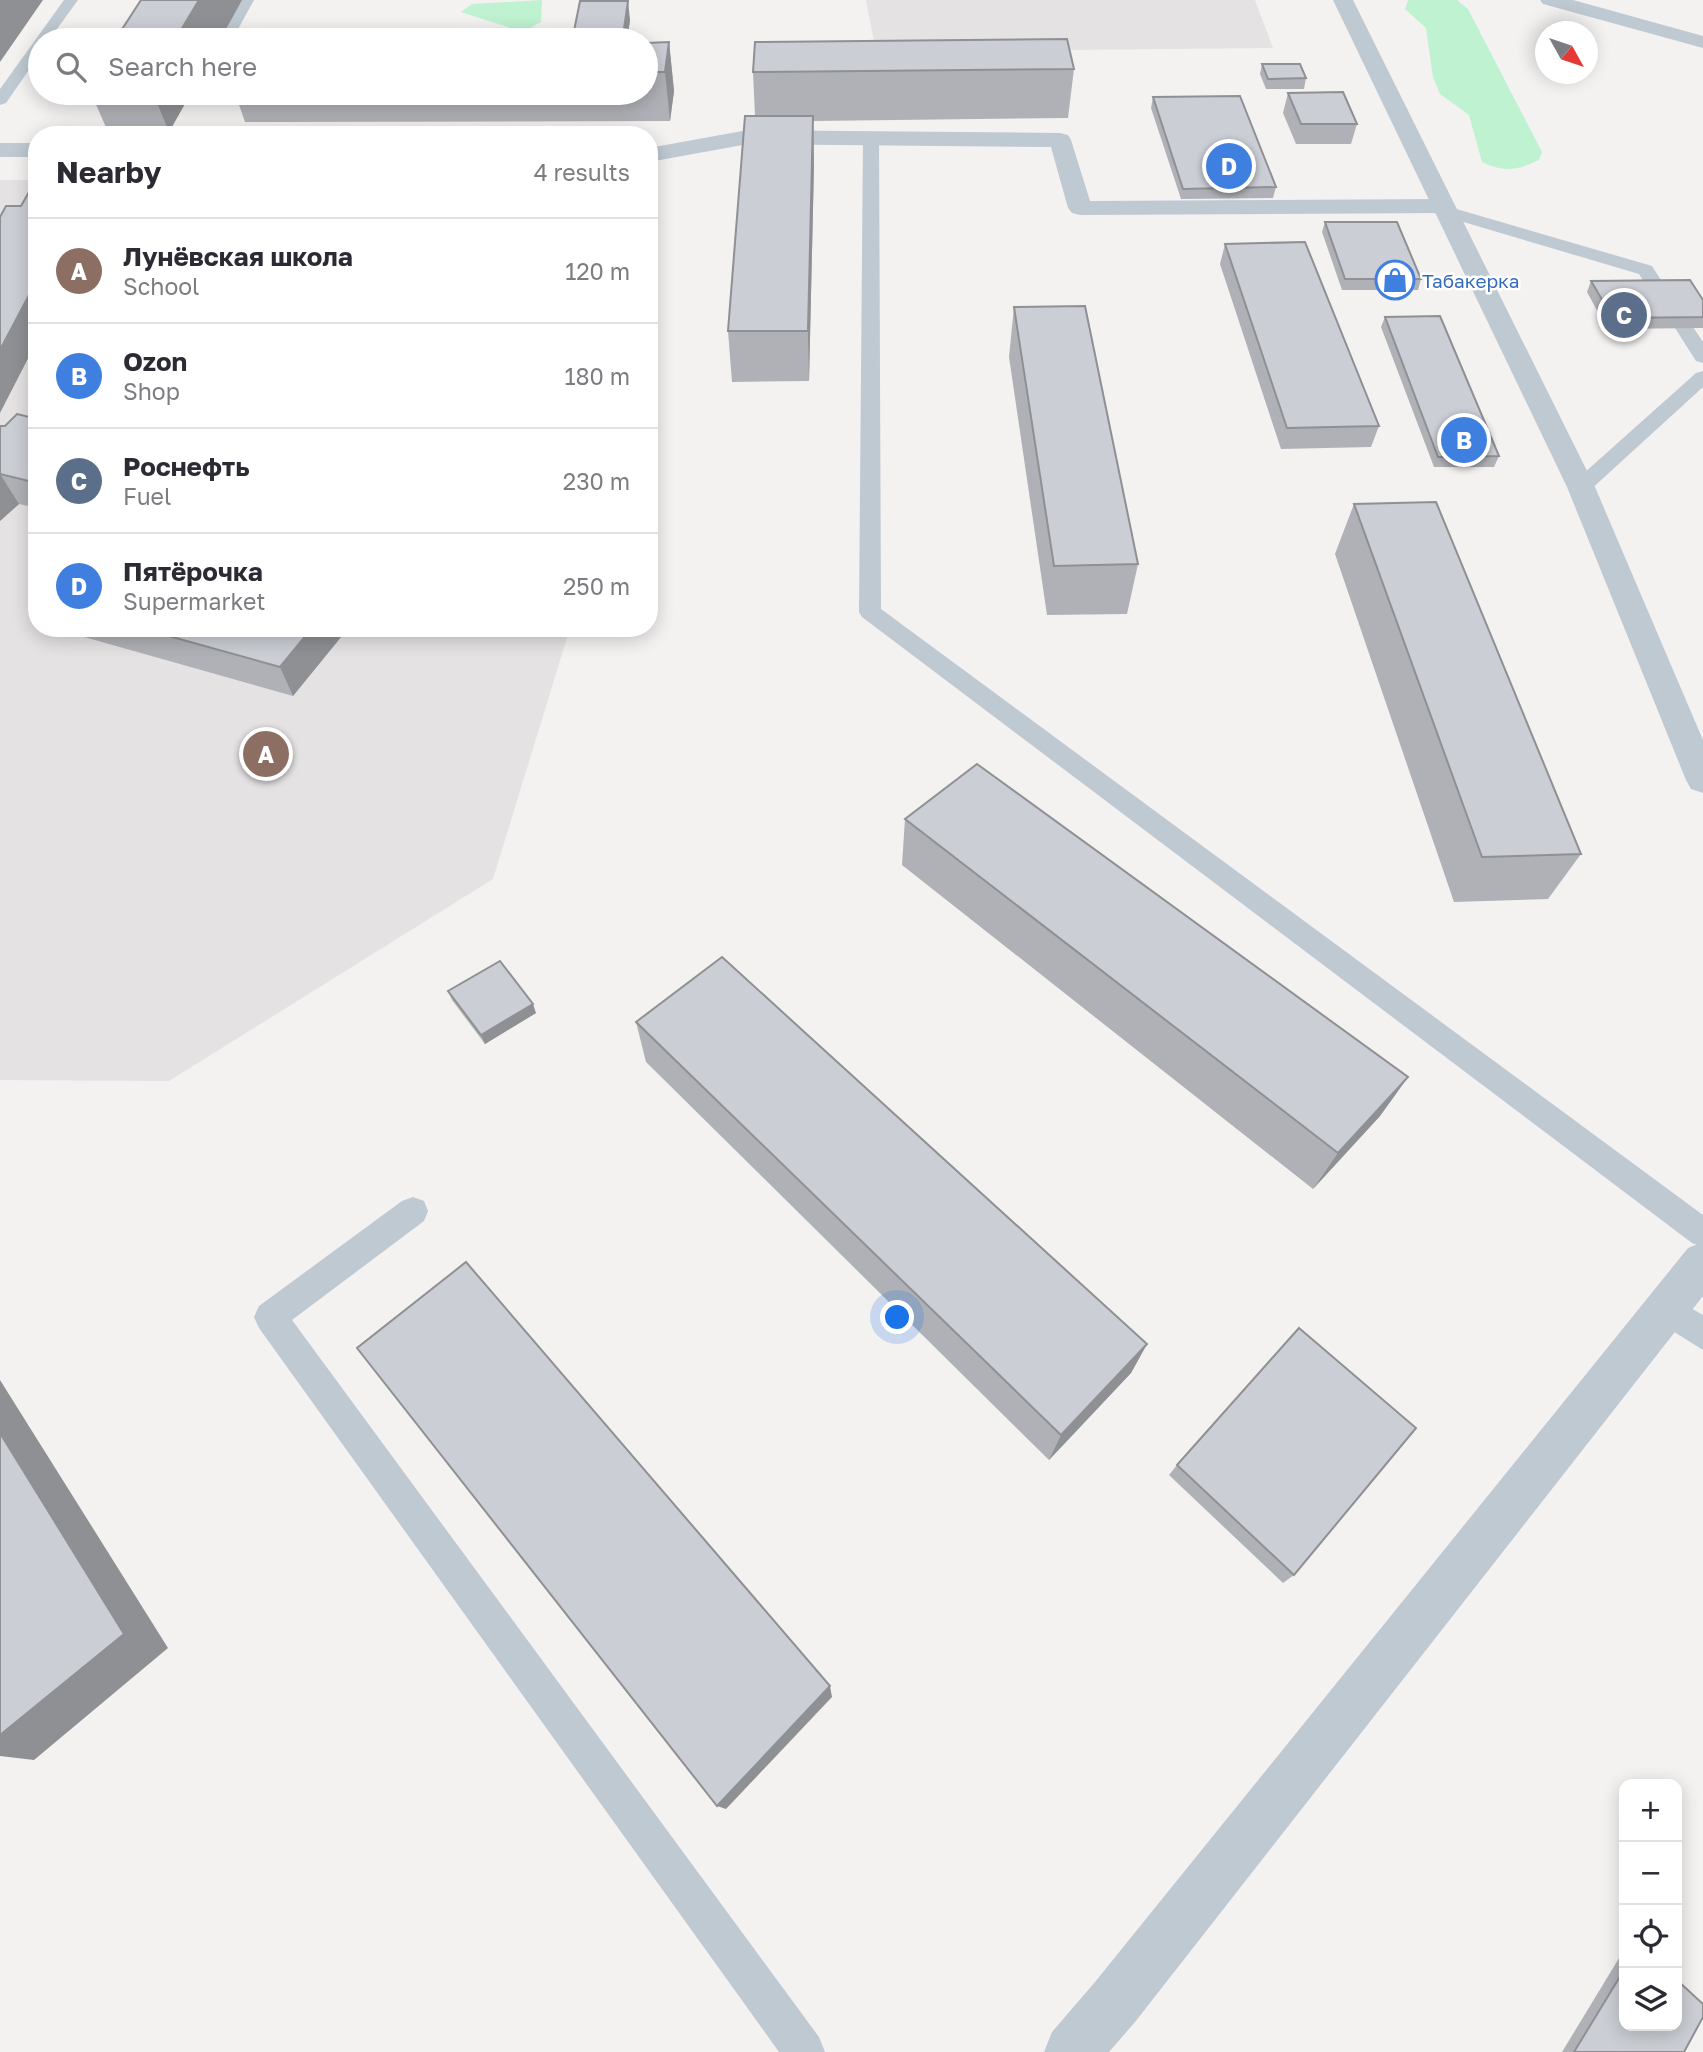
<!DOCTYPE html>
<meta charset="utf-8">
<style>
:root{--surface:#fff;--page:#f2f2f3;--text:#2b2b33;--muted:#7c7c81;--line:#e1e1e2;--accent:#2563eb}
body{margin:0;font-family:"Golos Text",sans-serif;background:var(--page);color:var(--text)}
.controls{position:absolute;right:21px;bottom:21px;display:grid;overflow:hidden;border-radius:14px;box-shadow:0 4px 18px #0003}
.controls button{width:63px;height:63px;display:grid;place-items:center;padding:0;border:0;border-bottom:2px solid var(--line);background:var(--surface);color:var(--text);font:35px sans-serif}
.compass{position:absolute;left:1535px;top:21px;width:63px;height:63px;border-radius:50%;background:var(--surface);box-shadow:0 4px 18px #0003;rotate:130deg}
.you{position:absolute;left:898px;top:1318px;width:24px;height:24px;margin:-18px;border:5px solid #fff;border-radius:50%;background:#1a73e8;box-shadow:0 0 0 10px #1a73e833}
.badge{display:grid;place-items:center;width:46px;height:46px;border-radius:50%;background:var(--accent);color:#fff;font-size:23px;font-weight:700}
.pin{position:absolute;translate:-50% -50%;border:4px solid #fff;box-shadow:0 2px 7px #0006}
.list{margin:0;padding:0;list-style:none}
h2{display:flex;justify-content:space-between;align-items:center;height:91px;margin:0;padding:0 28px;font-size:30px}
h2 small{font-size:23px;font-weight:400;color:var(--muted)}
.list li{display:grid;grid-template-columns:46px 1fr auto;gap:21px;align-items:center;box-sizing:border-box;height:105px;padding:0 28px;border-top:2px solid var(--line)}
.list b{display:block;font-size:26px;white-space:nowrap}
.list p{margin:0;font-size:23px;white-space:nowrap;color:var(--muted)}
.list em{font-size:23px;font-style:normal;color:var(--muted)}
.icon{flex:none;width:38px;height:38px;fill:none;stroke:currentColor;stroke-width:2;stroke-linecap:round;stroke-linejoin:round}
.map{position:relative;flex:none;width:1703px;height:2052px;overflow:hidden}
.search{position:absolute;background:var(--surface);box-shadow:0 4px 18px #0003;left:28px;top:28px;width:630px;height:77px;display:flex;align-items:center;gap:18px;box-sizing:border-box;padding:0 24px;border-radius:38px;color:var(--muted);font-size:26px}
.panel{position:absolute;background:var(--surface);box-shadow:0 4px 18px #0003;left:28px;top:126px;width:630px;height:511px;border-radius:28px}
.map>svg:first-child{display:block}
</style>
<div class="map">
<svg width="1703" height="2052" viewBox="0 0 1703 2052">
<rect width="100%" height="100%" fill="#f4f1f1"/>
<!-- education -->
<path fill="#e5e2e3" d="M 866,0 L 1255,0 L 1273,48 L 876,52 Z
M 0,180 L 37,180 L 37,628 L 570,628 L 493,879 L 169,1081 L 0,1080 Z"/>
<!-- green -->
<path fill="#bff2d1" d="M 542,0 L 541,22 L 523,32 L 461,12 L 472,4 Z
M 1408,0 L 1457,0 L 1468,9 L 1542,152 L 1539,160 C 1517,170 1505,173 1482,162 L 1469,115 L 1440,94 L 1433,77 L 1426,28 L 1405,9 Z"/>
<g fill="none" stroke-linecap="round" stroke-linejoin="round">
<!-- service -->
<path fill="#bec9d1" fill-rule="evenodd" d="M 64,0 L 78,0 L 49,40 L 40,40 L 40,54 L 6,103 L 0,105 L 0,89 Z
M 240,0 L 254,0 L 232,40 L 218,40 Z
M 871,132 L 879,137 L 881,609 L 1703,1215 L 1703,1247 L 1692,1243 L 862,617 L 859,612 L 863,137 Z
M 1446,206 L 1652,266 L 1668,291 L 1666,295 L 1652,295 L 1639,274 L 1440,215 L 1437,211 L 1440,207 Z
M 1684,322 L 1691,324 L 1703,342 L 1703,363 L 1696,361 L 1675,328 Z
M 1703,371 L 1703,387 L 1588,492 L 1574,492 L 1571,487 L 1574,482 L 1696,373 Z
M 413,1197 L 424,1201 L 428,1211 L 424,1221 L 292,1320 L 819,2037 L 825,2052 L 779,2052 L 259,1328 L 254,1317 L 259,1306 L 402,1201 Z
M 1666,1294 L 1703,1315 L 1703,1350 L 1655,1320 L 1650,1309 L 1655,1298 Z"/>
<!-- minor -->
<path fill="#bec9d1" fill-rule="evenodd" d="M 1540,0 L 1573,0 L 1703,36 L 1703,48 L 1543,4 Z
M 748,130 L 1060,133 L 1068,135 L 1071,140 L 1090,201 L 1443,199 L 1451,201 L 1455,206 L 1451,211 L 1443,213 L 1080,215 L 1072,213 L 1068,208 L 1051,147 L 748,144 L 649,162 L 649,148 Z
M 0,143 L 37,143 L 37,157 L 0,157 Z"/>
<!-- tertiary -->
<path fill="#bec9d1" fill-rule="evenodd" d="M 1333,0 L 1353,0 L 1595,487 L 1703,740 L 1703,793 L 1691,789 L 1686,780 L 1567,487 Z
M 1703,1242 L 1703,1296 L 1135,2022 L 1109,2052 L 1044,2052 L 1052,2032 L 1095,1982 L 1688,1248 Z"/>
</g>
<!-- wall -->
<path fill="#afb1b6" d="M 630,20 L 627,40 L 574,40 L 573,36 Z
M 669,42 L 674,91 L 670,121 L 245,122 L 235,93 L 646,93 L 646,43 Z
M 1262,64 L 1306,78 L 1304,89 L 1266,89 L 1260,74 Z
M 1074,69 L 1068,118 L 813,121 L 814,165 L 809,381 L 732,382 L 728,331 L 755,116 L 753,72 Z
M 91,93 L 191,93 L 169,132 L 108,132 Z
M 1288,93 L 1357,124 L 1351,144 L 1296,144 L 1283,113 Z
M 1153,97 L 1276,187 L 1273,198 L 1181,199 L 1151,108 Z
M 1325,222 L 1421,279 L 1418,290 L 1342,290 L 1322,232 Z
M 1225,244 L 1379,426 L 1371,447 L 1281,449 L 1220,264 Z
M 1591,281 L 1703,300 L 1703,328 L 1607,329 L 1587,292 Z
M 1014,307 L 1138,564 L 1127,614 L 1047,615 L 1009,357 Z
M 1385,317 L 1499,456 L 1494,467 L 1434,467 L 1381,327 Z
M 37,419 L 37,508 L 19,504 L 0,521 L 0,426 L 5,426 Z
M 1354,504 L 1581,854 L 1548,899 L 1454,902 L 1335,554 Z
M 61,628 L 338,628 L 341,637 L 293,696 L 63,631 Z
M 905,819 L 1408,1077 L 1380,1116 L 1313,1189 L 902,865 Z
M 448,991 L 536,1013 L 485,1044 L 452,1000 Z
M 636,1022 L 1147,1344 L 1131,1373 L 1049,1460 L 646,1062 Z
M 1177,1465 L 1294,1575 L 1283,1583 L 1169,1475 Z
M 1624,1950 L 1624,2026 L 1684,2052 L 1562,2052 Z"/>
<!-- shaded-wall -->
<path fill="#8e9094" d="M 0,0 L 43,0 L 0,62 Z
M 199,0 L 242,0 L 220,40 L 175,40 Z
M 628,1 L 630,20 L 627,40 L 623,40 L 623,36 Z
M 669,42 L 674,91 L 670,121 L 665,72 Z
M 153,93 L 191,93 L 169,132 Z
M 813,116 L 814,165 L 809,381 L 808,331 Z
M 37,280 L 37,341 L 0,413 L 0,350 Z
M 0,474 L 19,504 L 0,521 Z
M 312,628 L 338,628 L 341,637 L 293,696 L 280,667 Z
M 533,1004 L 536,1013 L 485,1044 L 481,1035 Z
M 1408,1077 L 1380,1116 L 1313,1189 L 1338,1153 Z
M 1147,1344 L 1131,1373 L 1049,1460 L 1061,1435 Z
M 0,1380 L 168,1648 L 34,1760 L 0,1756 Z
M 830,1686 L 832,1697 L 726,1809 L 717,1806 Z"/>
<!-- building -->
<path fill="#cbced4" stroke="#8e9094" stroke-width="2" d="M 141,0 L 199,0 L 175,40 L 115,40 Z
M 580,1 L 628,1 L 623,36 L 573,36 Z
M 1067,39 L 1074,69 L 753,72 L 755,42 Z
M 669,42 L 665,72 L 646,72 L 646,43 Z
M 1262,64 L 1300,64 L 1306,78 L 1268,79 Z
M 1343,92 L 1357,124 L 1301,124 L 1288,93 Z
M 1240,96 L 1276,187 L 1183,189 L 1153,97 Z
M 745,116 L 813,116 L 808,331 L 728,331 Z
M 37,178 L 37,280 L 0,350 L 0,217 L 6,206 L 21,206 Z
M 1325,222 L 1397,222 L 1421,279 L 1345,279 Z
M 1305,242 L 1379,426 L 1287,428 L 1225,244 Z
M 1690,280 L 1703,300 L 1703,317 L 1613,318 L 1591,281 Z
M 1085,306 L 1138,564 L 1054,566 L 1014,307 Z
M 1440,316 L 1499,456 L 1438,457 L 1385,317 Z
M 17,414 L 37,419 L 37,483 L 0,474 L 0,426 L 5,426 Z
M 1436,502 L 1581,854 L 1482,857 L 1354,504 Z
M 140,628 L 312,628 L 280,667 Z
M 977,764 L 1408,1077 L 1338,1153 L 905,819 Z
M 722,957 L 1147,1344 L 1061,1435 L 636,1022 Z
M 500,961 L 533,1004 L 481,1035 L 448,991 Z
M 466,1262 L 830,1686 L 717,1806 L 357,1348 Z
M 1299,1328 L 1416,1428 L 1294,1575 L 1177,1465 Z
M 0,1433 L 124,1634 L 0,1735 Z
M 1624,1970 L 1624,2026 L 1677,2026 L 1677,1980 L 1703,2004 L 1703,2017 L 1684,2052 L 1574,2052 Z"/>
<!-- icons -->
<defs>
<symbol id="shop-ring" viewBox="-11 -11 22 22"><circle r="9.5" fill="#fff" stroke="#3f7fe0" stroke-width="1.5"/><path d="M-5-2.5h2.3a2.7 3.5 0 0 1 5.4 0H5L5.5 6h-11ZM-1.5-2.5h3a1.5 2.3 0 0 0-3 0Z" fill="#3f7fe0"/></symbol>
</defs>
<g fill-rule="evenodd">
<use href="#shop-ring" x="1373" y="258" width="44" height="44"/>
</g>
<g text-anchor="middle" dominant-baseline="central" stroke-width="5" stroke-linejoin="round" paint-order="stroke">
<!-- far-shop labels -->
<g font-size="19" fill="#366cbe" stroke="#fff" text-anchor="start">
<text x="1422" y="280">Табакерка</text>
</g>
</g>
</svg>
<div class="controls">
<button>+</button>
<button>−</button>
<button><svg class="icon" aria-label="locate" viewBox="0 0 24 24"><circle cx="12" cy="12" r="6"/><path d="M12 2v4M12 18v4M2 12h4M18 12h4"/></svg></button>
<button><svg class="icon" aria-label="layers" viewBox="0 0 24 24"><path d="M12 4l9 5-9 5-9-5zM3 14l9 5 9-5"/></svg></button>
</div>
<svg class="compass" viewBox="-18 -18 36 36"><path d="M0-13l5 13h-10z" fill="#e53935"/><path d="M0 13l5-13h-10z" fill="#7c7c81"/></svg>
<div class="you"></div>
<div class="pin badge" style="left:266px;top:754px;background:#8d6e63">A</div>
<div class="pin badge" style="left:1464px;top:440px;background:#3f7fe0">B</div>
<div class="pin badge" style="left:1624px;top:315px;background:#5c6f8a">C</div>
<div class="pin badge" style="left:1229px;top:166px;background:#3f7fe0">D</div>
<div class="search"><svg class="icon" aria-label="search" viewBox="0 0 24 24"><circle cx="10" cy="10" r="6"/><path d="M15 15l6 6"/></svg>Search here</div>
<section class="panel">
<h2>Nearby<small>4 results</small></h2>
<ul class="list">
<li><span class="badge" style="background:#8d6e63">A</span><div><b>Лунёвская школа</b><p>School</p></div><em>120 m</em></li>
<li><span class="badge" style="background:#3f7fe0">B</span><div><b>Ozon</b><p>Shop</p></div><em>180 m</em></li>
<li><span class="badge" style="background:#5c6f8a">C</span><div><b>Роснефть</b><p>Fuel</p></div><em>230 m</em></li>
<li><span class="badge" style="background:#3f7fe0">D</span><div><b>Пятёрочка</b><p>Supermarket</p></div><em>250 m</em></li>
</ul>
</section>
</div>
